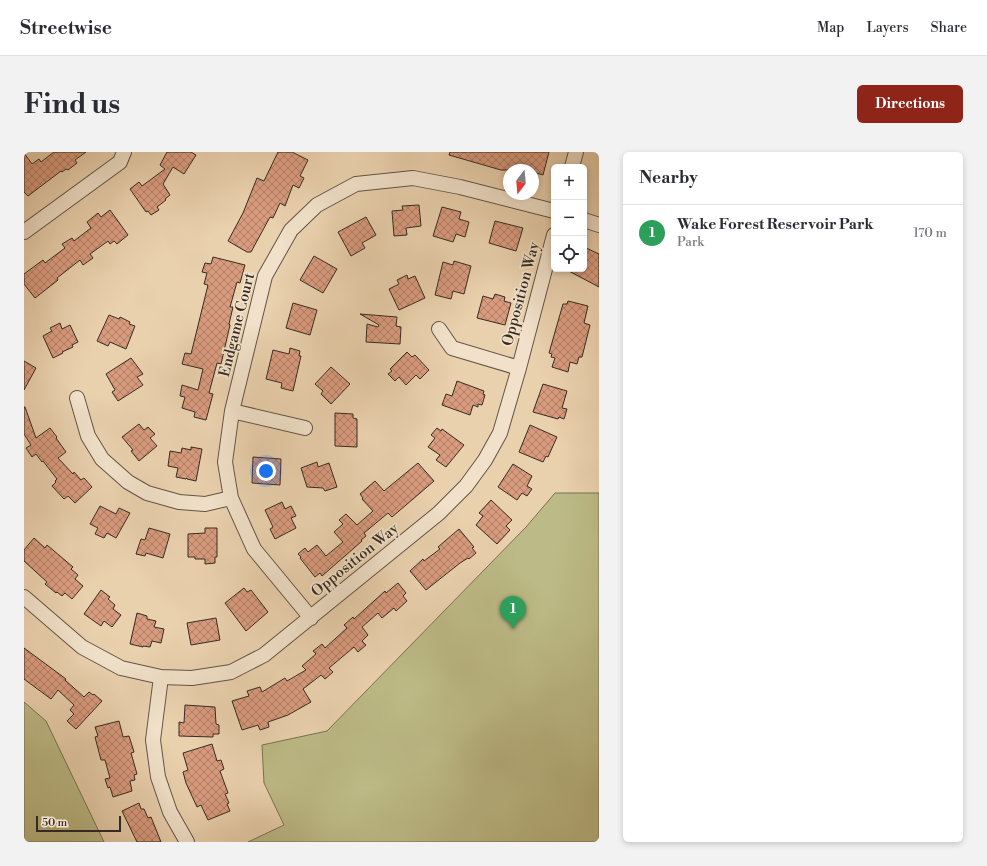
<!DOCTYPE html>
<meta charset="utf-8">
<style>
:root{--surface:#fff;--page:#f2f2f3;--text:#2b2b33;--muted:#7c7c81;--line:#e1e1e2;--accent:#8f2418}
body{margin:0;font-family:"Libre Bodoni",serif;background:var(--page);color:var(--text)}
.controls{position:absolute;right:12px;top:12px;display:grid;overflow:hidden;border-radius:6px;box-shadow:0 2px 6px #0003}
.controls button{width:36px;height:36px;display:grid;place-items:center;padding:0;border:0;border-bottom:1px solid var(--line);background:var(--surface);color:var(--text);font:20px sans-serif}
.compass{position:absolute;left:479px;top:12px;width:36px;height:36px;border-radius:50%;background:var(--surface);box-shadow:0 2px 6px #0003;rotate:196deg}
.scale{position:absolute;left:12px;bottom:10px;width:85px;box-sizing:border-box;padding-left:4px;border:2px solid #362b23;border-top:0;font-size:11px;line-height:14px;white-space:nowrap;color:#362b23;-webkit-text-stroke:3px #f1e1ca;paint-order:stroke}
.you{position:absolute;left:242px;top:319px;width:14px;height:14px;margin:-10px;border:3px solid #fff;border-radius:50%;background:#1a73e8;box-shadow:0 0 0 6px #1a73e833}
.badge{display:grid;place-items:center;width:26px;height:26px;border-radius:50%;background:var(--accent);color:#fff;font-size:13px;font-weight:700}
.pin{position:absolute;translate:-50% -33px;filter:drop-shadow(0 1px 2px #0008)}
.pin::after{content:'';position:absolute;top:21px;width:14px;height:12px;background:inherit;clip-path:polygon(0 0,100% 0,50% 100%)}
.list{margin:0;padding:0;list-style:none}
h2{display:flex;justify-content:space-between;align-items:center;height:52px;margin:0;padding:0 16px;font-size:17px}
h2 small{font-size:13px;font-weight:400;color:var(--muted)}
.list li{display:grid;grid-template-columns:26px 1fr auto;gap:12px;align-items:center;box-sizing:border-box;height:56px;padding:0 16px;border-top:1px solid var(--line)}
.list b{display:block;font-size:15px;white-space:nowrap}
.list p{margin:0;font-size:13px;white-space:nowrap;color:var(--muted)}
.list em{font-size:13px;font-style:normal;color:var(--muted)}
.icon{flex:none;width:22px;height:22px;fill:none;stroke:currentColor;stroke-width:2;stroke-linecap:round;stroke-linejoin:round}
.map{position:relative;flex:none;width:575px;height:690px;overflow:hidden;border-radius:6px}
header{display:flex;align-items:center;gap:24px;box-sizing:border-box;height:56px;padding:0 20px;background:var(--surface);border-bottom:1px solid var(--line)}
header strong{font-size:19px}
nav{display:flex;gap:22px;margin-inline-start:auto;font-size:14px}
.intro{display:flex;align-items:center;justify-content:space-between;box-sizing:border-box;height:96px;padding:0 24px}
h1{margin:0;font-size:28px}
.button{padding:10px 18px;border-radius:6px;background:var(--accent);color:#fff;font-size:14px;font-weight:700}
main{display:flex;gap:24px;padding:0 24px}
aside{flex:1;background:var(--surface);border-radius:6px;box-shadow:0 2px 6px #0003}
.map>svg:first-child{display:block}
</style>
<header>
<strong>Streetwise</strong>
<nav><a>Map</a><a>Layers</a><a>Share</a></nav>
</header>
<div class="intro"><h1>Find us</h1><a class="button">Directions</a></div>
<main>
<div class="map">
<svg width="575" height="690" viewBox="0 0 575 690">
<defs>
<pattern id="building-cross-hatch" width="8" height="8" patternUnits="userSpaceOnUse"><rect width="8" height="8" fill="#d99b7e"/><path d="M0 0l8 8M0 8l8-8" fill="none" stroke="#b17f67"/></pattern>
</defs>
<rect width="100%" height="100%" fill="#ead1ae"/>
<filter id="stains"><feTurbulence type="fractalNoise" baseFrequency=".005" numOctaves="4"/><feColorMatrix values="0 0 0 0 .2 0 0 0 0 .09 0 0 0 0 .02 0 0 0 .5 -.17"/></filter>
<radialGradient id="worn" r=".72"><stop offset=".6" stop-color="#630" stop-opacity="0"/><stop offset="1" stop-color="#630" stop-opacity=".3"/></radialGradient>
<!-- green -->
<path fill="#bcba86" stroke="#797254" d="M 531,341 L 575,341 L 575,690 L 224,690 L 260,673 L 240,631 L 238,593 L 303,579 L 502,375 Z
M 0,550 L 22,569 L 80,690 L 0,690 Z"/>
<!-- building -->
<path fill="url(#building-cross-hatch)" stroke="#362b23" d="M 30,0 L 62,0 L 51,8 L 53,11 L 44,18 L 42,17 L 38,20 L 37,19 L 4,44 L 0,40 L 0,1 L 8,12 L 15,7 L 17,10 Z
M 143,0 L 167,0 L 172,3 L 160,22 L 149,15 L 139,32 L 146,43 L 141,47 L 142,48 L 133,55 L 135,58 L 127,63 L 124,59 L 122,60 L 106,37 L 115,30 L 118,34 L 141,17 L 136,13 Z
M 254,0 L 268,0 L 284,8 L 276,24 L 280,26 L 275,36 L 269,33 L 261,54 L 256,51 L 249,66 L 246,65 L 227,100 L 223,100 L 204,89 L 219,61 L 233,26 L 240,29 Z
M 426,0 L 525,0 L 519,23 L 509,20 L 509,18 L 477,18 L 425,3 Z
M 395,53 L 397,74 L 382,76 L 383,83 L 370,84 L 368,59 L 379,58 L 378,54 Z
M 418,55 L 437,60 L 435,67 L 445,70 L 441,85 L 432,82 L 429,90 L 409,84 Z
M 86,58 L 104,83 L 93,92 L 90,89 L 86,92 L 84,89 L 66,102 L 69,106 L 59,113 L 56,108 L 33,126 L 34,128 L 11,146 L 0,132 L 0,122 L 19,108 L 21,111 L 41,96 L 38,92 L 48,86 L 50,89 L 67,76 L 63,70 L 74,61 L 77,65 Z
M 342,65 L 352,83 L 338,91 L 341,96 L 327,104 L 314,80 Z
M 471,69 L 499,76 L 492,99 L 465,91 Z
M 560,95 L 575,102 L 575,135 L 541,117 L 560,117 Z
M 290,104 L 313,117 L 299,141 L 276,128 Z
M 189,105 L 221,113 L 216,131 L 213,130 L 206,155 L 209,155 L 205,172 L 206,173 L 197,212 L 193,211 L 185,241 L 189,242 L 182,268 L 170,265 L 171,260 L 158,256 L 161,245 L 156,244 L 158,233 L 174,238 L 179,217 L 158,212 L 161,201 L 167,202 L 184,133 L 180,132 L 183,121 L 178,120 L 181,111 L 187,112 Z
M 430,109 L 447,114 L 440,142 L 429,139 L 427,147 L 411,143 L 419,110 L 429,113 Z
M 383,123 L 384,127 L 391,124 L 401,146 L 375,158 L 365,137 L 375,132 L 373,128 Z
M 471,142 L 481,145 L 480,149 L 487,151 L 481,173 L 453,166 L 459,144 L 469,147 Z
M 544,149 L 564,154 L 560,171 L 566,173 L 558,205 L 555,205 L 553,212 L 546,210 L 544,220 L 528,215 L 531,206 L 527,205 L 528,202 L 525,201 L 539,152 L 543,152 Z
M 269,151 L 293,158 L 286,183 L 262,176 Z
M 336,162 L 373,165 L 372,174 L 377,175 L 376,192 L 342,190 L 343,172 L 354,175 L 355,173 Z
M 85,163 L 95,167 L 96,165 L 106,170 L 105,172 L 111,174 L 102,197 L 86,190 L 84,194 L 73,189 Z
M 36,171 L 38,177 L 46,173 L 54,190 L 48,193 L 49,195 L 38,200 L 39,201 L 29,206 L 19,184 L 28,179 L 26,176 Z
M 266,196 L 276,199 L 275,204 L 277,204 L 269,239 L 257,236 L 258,231 L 242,227 L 249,198 L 265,202 Z
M 383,200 L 388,205 L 391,203 L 405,218 L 396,227 L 392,223 L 382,233 L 375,225 L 371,229 L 364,222 L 368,219 L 366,217 Z
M 107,206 L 119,222 L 113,225 L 119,233 L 94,249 L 88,240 L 91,238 L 82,222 Z
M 0,209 L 12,216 L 0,238 Z
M 307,215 L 326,232 L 307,252 L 297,242 L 299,239 L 291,232 Z
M 433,229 L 460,239 L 459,242 L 461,243 L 458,253 L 454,252 L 454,255 L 449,253 L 446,263 L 418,253 L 422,242 L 428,244 Z
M 519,232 L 543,239 L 538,256 L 543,257 L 540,267 L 535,265 L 534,267 L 509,260 Z
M 0,255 L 1,255 L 12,286 L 26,276 L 33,285 L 32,286 L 42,300 L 34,306 L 49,322 L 50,320 L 57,328 L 60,326 L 68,335 L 51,351 L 44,344 L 40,347 L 28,334 L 32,330 L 31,329 L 33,327 L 19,309 L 18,310 L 12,302 L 8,305 L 2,296 L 7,293 L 0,282 Z
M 311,261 L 329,262 L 329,266 L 333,267 L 333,295 L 311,294 Z
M 115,272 L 120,278 L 124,275 L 131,282 L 126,286 L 133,294 L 115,309 L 107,299 L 109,298 L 98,285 Z
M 506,273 L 533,285 L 524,305 L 522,304 L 519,310 L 495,300 Z
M 413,276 L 417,279 L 418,277 L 440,293 L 422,315 L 412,308 L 416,303 L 404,295 L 411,286 L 407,283 Z
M 167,295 L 178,297 L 172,329 L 163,327 L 163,326 L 162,327 L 152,325 L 154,316 L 144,314 L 146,299 L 157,301 L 158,296 L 167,298 Z
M 229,305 L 257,307 L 256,333 L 228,331 Z
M 293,310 L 294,315 L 305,311 L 313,335 L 301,339 L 299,336 L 283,335 L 277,316 Z
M 394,311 L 410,329 L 368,365 L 364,361 L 340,381 L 342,384 L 337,388 L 338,389 L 298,424 L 296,421 L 291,425 L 276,406 L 277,405 L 274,402 L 281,396 L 284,400 L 293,393 L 302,404 L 319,390 L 310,380 L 319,372 L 315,368 L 322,362 L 333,373 L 349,359 L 338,347 L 339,346 L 336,342 L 351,329 L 360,339 Z
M 489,312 L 508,324 L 503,334 L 508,337 L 503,344 L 498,341 L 493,348 L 474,335 Z
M 467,348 L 488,368 L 482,374 L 486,378 L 473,392 L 452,373 L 459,364 L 455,361 Z
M 258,350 L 261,357 L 267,354 L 272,364 L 267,366 L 272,376 L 251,387 L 246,377 L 249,375 L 241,358 Z
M 76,354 L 92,362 L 95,356 L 106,361 L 92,386 L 83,381 L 80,386 L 71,382 L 74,376 L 66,372 Z
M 125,376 L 146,382 L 139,406 L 122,401 L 121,404 L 112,402 L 117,387 L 121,388 Z
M 181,376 L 193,376 L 193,405 L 191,405 L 191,411 L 181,412 L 181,407 L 171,407 L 171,405 L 164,405 L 164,382 L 181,381 Z
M 435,377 L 450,395 L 448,396 L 452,401 L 445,407 L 444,406 L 436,411 L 402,438 L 386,419 L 399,407 L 400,409 L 416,397 L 414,395 Z
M 10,386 L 21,396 L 23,393 L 49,415 L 47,417 L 54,423 L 51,427 L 59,434 L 48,447 L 41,441 L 38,444 L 33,440 L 32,441 L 21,432 L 23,430 L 0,409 L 0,398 Z
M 374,431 L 382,441 L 379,444 L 383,449 L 372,459 L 370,456 L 358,466 L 354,461 L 338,475 L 344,483 L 338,489 L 342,493 L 334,500 L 330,495 L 305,516 L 309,520 L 301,527 L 297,523 L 279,537 L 287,550 L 264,563 L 244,570 L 245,575 L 236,578 L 234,573 L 218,578 L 208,549 L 225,544 L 223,539 L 236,535 L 238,540 L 261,526 L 263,529 L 282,518 L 278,514 L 292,502 L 289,499 L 298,492 L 301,496 L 323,476 L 320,473 L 329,465 L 330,467 L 361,439 L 362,441 Z
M 220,436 L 223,440 L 227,438 L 244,460 L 222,479 L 201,451 Z
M 77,438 L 86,445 L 84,447 L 91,453 L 89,457 L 97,463 L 88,475 L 80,469 L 77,474 L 60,462 Z
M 113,461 L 123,464 L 123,467 L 132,469 L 130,475 L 140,477 L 137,491 L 128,489 L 126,495 L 119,494 L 119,495 L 106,492 Z
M 192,466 L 196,488 L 167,493 L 163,471 Z
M 0,496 L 42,527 L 41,528 L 60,545 L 65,540 L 69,543 L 70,542 L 78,549 L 52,577 L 43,569 L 50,562 L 46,558 L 50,553 L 34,538 L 27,547 L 0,527 Z
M 161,553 L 191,555 L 192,572 L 195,573 L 195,582 L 189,582 L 189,585 L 155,584 L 155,570 L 160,571 Z
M 95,569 L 99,585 L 105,584 L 110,600 L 107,601 L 113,622 L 110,623 L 111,628 L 106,629 L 108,639 L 89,645 L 86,635 L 84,636 L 81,627 L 86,626 L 81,608 L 77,608 L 71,585 L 74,584 L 71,575 Z
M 188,592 L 193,609 L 197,608 L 200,617 L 196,619 L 204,641 L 201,642 L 205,651 L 203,652 L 206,659 L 184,668 L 177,653 L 173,655 L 162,631 L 159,620 L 164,618 L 159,601 Z
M 115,651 L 117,657 L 120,657 L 124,666 L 127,665 L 137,690 L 113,690 L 98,659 Z"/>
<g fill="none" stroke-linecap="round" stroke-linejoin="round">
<defs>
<path id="minor" d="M 548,15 L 552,0
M 560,68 L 575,73
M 0,80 L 96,10 L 100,0
M 415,177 L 428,196 L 495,216
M 53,246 L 64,284 L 78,307 L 104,330 L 123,341 L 155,350 L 181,352 L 207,346
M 208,259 L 281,276
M 0,445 L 58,495 L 97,516 L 137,525 L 168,526 L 207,520 L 240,503 L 415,361 L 442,334 L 461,308 L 476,281 L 495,216 L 530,83
M 287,466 L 230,397 L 207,346 L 201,310 L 208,259 L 241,124 L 267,78 L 293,53 L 332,32 L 389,26 L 436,35 L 530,59
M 137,525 L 129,588 L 134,625 L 146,660 L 163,690"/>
</defs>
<!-- minor casing -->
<use href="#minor" stroke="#635446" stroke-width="16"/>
<!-- minor -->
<use href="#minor" stroke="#f1e1ca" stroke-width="14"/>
</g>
<g text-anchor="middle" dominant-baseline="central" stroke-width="3.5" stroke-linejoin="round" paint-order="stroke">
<!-- street labels -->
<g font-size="15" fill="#362b23" stroke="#f1e1ca">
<text transform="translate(497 142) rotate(-75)">Opposition Way</text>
<text transform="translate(213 173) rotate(-76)">Endgame Court</text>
<text transform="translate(331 408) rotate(-39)">Opposition Way</text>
</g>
</g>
<rect width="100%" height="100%" filter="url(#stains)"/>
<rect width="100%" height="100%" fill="url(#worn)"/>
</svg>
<div class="controls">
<button>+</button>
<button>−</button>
<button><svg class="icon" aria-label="locate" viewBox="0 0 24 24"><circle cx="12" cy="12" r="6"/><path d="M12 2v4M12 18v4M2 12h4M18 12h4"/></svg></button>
</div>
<svg class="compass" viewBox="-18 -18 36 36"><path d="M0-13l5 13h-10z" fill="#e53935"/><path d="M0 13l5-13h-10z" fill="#7c7c81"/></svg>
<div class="scale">50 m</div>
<div class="you"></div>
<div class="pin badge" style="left:489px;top:477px;background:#2e9e5b">1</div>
</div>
<aside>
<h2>Nearby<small></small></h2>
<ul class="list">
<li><span class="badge" style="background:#2e9e5b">1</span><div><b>Wake Forest Reservoir Park</b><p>Park</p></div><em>170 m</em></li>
</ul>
</aside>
</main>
